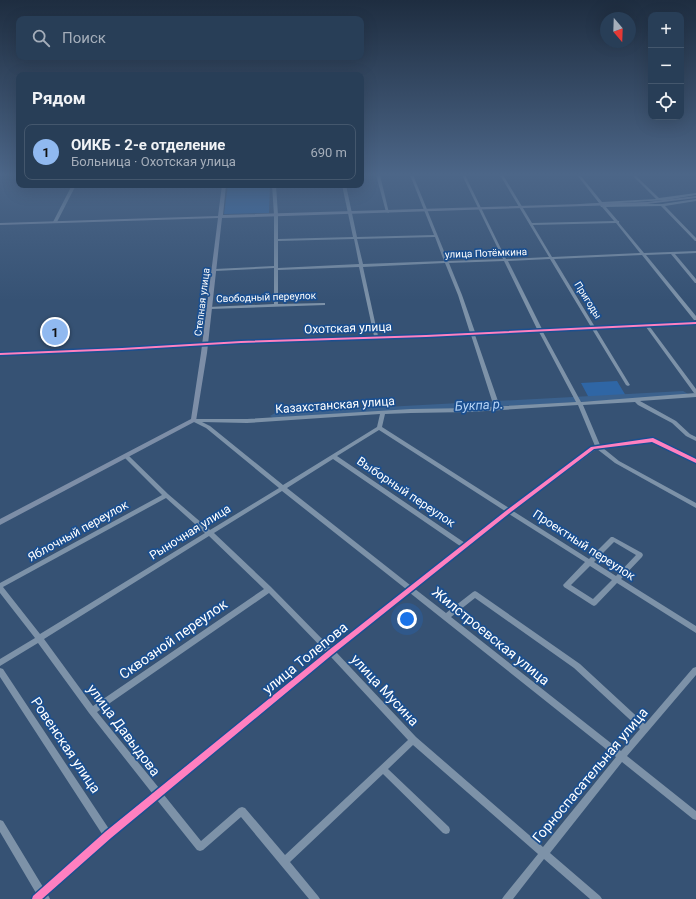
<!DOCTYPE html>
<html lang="ru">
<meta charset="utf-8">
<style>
:root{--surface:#283e57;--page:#344961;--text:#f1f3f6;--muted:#a5aeba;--line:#44576d;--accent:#90b9f0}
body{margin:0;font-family:Roboto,sans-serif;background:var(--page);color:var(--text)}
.controls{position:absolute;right:12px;top:12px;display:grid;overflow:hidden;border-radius:8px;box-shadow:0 4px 16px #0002}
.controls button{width:36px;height:36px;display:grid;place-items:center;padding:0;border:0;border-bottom:1px solid var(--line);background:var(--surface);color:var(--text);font:20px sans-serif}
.compass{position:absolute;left:600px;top:12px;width:36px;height:36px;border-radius:50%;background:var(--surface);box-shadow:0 4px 16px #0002;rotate:161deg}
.you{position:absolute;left:407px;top:619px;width:14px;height:14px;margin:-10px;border:3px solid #fff;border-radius:50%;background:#1a73e8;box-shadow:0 0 0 6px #1a73e833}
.badge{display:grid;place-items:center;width:26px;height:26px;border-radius:50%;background:var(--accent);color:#111;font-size:13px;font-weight:700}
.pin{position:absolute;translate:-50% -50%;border:2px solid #fff;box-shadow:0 1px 4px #0006}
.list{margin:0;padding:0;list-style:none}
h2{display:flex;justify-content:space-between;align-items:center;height:52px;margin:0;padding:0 16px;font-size:17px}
h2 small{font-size:13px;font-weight:400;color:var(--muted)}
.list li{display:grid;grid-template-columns:26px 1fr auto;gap:12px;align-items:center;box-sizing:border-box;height:56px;margin:0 8px 8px;padding:0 8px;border:1px solid var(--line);border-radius:8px}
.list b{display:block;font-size:15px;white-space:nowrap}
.list p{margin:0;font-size:13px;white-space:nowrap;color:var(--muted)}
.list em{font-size:13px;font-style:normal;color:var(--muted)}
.icon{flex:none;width:22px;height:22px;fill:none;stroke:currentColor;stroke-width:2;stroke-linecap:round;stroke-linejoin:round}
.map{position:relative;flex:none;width:696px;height:899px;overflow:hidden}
.search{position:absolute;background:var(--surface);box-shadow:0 4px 16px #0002;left:16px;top:16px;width:348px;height:44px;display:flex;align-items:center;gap:10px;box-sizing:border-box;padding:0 14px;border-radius:8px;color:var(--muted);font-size:15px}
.panel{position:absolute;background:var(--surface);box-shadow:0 4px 16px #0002;left:16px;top:72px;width:348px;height:116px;border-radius:8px}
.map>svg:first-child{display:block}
</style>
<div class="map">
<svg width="696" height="899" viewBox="0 0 696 899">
<rect width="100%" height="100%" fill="#365274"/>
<!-- green -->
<path fill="#2f66a5" d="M 228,185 L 270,185 L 269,213 L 224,214 Z
M 617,381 L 626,396 L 589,398 L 581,383 Z"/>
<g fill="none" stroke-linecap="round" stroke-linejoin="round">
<!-- river -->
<path fill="#3b618d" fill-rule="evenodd" d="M 683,391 L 688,394 L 686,396 L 275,419 L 270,416 L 275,413 Z"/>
<!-- minor -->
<path fill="#7d92a8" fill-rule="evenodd" d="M 376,175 L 380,175 L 389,213 L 386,212 Z
M 410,175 L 413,175 L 448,261 L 503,259 L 462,175 L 465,175 L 506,259 L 549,257 L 500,175 L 503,175 L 532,223 L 614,221 L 602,207 L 601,207 L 600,205 L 578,206 L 577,205 L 579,204 L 599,203 L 577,175 L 580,175 L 602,202 L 656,199 L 632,175 L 635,175 L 659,198 L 696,193 L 696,195 L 666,200 L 604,204 L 662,204 L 696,199 L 696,201 L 665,206 L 696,238 L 696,241 L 695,241 L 661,206 L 606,207 L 618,221 L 619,221 L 619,223 L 644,253 L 696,251 L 696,253 L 675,254 L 696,279 L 696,283 L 695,283 L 671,254 L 646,255 L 696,316 L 696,320 L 694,320 L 642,255 L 554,259 L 595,327 L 644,324 L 646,323 L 648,324 L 696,322 L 696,324 L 650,327 L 696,389 L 696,397 L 640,401 L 676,421 L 690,434 L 696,437 L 696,441 L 686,436 L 672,423 L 638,405 L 635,402 L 583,405 L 600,445 L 653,438 L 696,459 L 696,463 L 652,442 L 603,448 L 619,461 L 696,503 L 696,508 L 615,463 L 597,449 L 595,450 L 513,511 L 589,559 L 611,537 L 613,537 L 642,553 L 643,555 L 642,557 L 621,579 L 696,626 L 696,633 L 617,583 L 596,605 L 594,606 L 592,605 L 564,587 L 563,585 L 585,562 L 509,514 L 415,589 L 446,613 L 473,592 L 475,591 L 477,592 L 580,664 L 645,724 L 693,668 L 696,667 L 696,675 L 627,756 L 696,811 L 696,820 L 693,819 L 622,762 L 550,853 L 600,896 L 602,899 L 590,899 L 544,859 L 513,899 L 502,899 L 504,896 L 538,854 L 413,745 L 388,769 L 449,827 L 450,830 L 449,833 L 446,834 L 443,833 L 383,774 L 290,862 L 318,896 L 320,899 L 309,899 L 241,817 L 203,850 L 200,851 L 197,850 L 157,800 L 111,838 L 48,895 L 50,899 L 31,899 L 33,896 L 36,893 L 0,832 L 0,820 L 3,821 L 43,887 L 102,834 L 0,677 L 0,668 L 3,669 L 109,829 L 152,793 L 89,713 L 38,643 L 0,666 L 0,659 L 35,638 L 0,593 L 0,583 L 162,495 L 124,457 L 125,456 L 129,456 L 168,494 L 210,530 L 279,488 L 206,428 L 192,421 L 191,420 L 192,419 L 247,419 L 411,409 L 470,408 L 576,402 L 539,332 L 475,335 L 499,404 L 496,406 L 493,404 L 471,335 L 241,343 L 122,350 L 0,355 L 0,353 L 122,348 L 241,341 L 374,336 L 359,267 L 278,270 L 278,304 L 323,303 L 325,303 L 325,305 L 210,309 L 208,308 L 208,307 L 274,304 L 274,268 L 215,271 L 213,270 L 215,269 L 274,266 L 274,215 L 272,185 L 276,185 L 278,215 L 278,239 L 353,237 L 342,185 L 346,185 L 357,237 L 434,235 ZM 616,223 L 640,253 L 552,257 L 533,225 ZM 435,237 L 444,261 L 363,264 L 357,239 ZM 354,239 L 359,264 L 278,268 L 278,241 ZM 550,259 L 591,327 L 542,329 L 508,261 ZM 504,261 L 537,329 L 475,332 L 462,295 L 449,263 ZM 445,263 L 458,295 L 470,333 L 378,336 L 363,267 ZM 646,327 L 694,393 L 696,393 L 581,402 L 543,332 L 592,329 L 626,385 L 628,386 L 630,385 L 596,329 ZM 578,405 L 595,446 L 591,447 L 509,508 L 382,427 L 385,414 L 411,413 L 470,412 ZM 380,414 L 377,427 L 283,485 L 210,426 L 202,422 L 247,423 ZM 379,430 L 505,511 L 465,543 L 337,456 ZM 333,459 L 460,546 L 410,585 L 287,488 ZM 282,491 L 406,589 L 331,648 L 271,587 L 214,533 ZM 166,498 L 205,533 L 40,634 L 3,587 ZM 209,536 L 264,589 L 93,706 L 44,639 ZM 614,542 L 636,555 L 616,576 L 594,562 ZM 590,566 L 612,580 L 593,599 L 571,585 ZM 269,593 L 326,652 L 159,788 L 97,712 ZM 410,593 L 616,757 L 543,847 L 416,737 L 336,652 ZM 475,598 L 574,668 L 640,729 L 621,751 L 451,617 ZM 331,657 L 408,740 L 285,855 L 245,808 L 242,807 L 239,808 L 201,841 L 164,795 Z
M 72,185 L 76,185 L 57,222 L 54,223 L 53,222 Z"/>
<!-- major -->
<path fill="#7d8ea7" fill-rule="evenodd" d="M 222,185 L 226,185 L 223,215 L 647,202 L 696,196 L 696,198 L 647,204 L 222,218 L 207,353 L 196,421 L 0,525 L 0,519 L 191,419 L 201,353 L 218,218 L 0,225 L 0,223 L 218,216 Z"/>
<defs>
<path id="cycleway" d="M 696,322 L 696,324 L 426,337 L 241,343 L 122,350 L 0,355 L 0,353 L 122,348 L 241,341 L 426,335 Z
M 653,438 L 696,459 L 696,463 L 652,442 L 594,449 L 511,512 L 333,654 L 111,838 L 42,899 L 32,899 L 33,896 L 105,832 L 329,650 L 507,510 L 591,447 Z"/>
</defs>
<!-- cycleway casing -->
<use href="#cycleway" stroke="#1b4f8f" stroke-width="3"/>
<!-- cycleway -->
<use href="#cycleway" fill="#ff80c0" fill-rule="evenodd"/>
</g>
<!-- sky -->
<linearGradient id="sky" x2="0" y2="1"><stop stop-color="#1e2d40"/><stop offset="0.58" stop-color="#4c6688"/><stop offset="1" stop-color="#4c6688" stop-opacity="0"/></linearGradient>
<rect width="696" height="301" fill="url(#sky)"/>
<g text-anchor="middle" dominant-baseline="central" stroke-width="3.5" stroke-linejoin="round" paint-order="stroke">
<!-- far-street labels -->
<g font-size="10" fill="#fff" stroke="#1b4f8f">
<text transform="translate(486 253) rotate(-2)">улица Потёмкина</text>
<text transform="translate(266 297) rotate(-2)">Свободный переулок</text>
<text transform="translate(588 300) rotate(58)">Пригоды</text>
<text transform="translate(202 302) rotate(-83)">Степная улица</text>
</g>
<!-- street labels -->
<g font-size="12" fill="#fff" stroke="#1b4f8f">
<text transform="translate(348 328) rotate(-2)">Охотская улица</text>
<text transform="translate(335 405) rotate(-4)">Казахстанская улица</text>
<text transform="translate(406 492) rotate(34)">Выборный переулок</text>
<text transform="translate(78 531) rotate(-29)">Яблочный переулок</text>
<text transform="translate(190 532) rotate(-32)">Рыночная улица</text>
<text transform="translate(584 545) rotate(33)">Проектный переулок</text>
</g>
<!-- water labels -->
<g font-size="13" font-style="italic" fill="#b5d3f5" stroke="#1b4f8f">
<text transform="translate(479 405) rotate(-3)">Букпа р.</text>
</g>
<!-- near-street labels -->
<g font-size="14" fill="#fff" stroke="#1b4f8f">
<text transform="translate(491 636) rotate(39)">Жилстроевская улица</text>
<text transform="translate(173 639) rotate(-35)">Сквозной переулок</text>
<text transform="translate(305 658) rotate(-39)">улица Толепова</text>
<text transform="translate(385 690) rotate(47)">улица Мусина</text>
<text transform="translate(124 730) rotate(53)">улица Давыдова</text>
<text transform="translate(66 745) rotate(56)">Ровенская улица</text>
<text transform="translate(590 775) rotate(-50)">Горноспасательная улица</text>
</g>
</g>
</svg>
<div class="controls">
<button>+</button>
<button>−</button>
<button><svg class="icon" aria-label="locate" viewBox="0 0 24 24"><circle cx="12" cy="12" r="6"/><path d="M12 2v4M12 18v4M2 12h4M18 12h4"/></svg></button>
</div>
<svg class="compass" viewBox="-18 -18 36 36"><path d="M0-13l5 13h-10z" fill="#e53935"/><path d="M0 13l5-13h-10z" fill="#a5aeba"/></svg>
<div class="you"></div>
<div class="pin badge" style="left:55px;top:332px">1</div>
<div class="search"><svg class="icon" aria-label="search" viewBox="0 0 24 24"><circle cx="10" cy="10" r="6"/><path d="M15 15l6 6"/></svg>Поиск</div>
<section class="panel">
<h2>Рядом<small></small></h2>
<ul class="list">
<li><span class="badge">1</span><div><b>ОИКБ - 2-е отделение</b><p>Больница · Охотская улица</p></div><em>690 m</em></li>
</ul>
</section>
</div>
